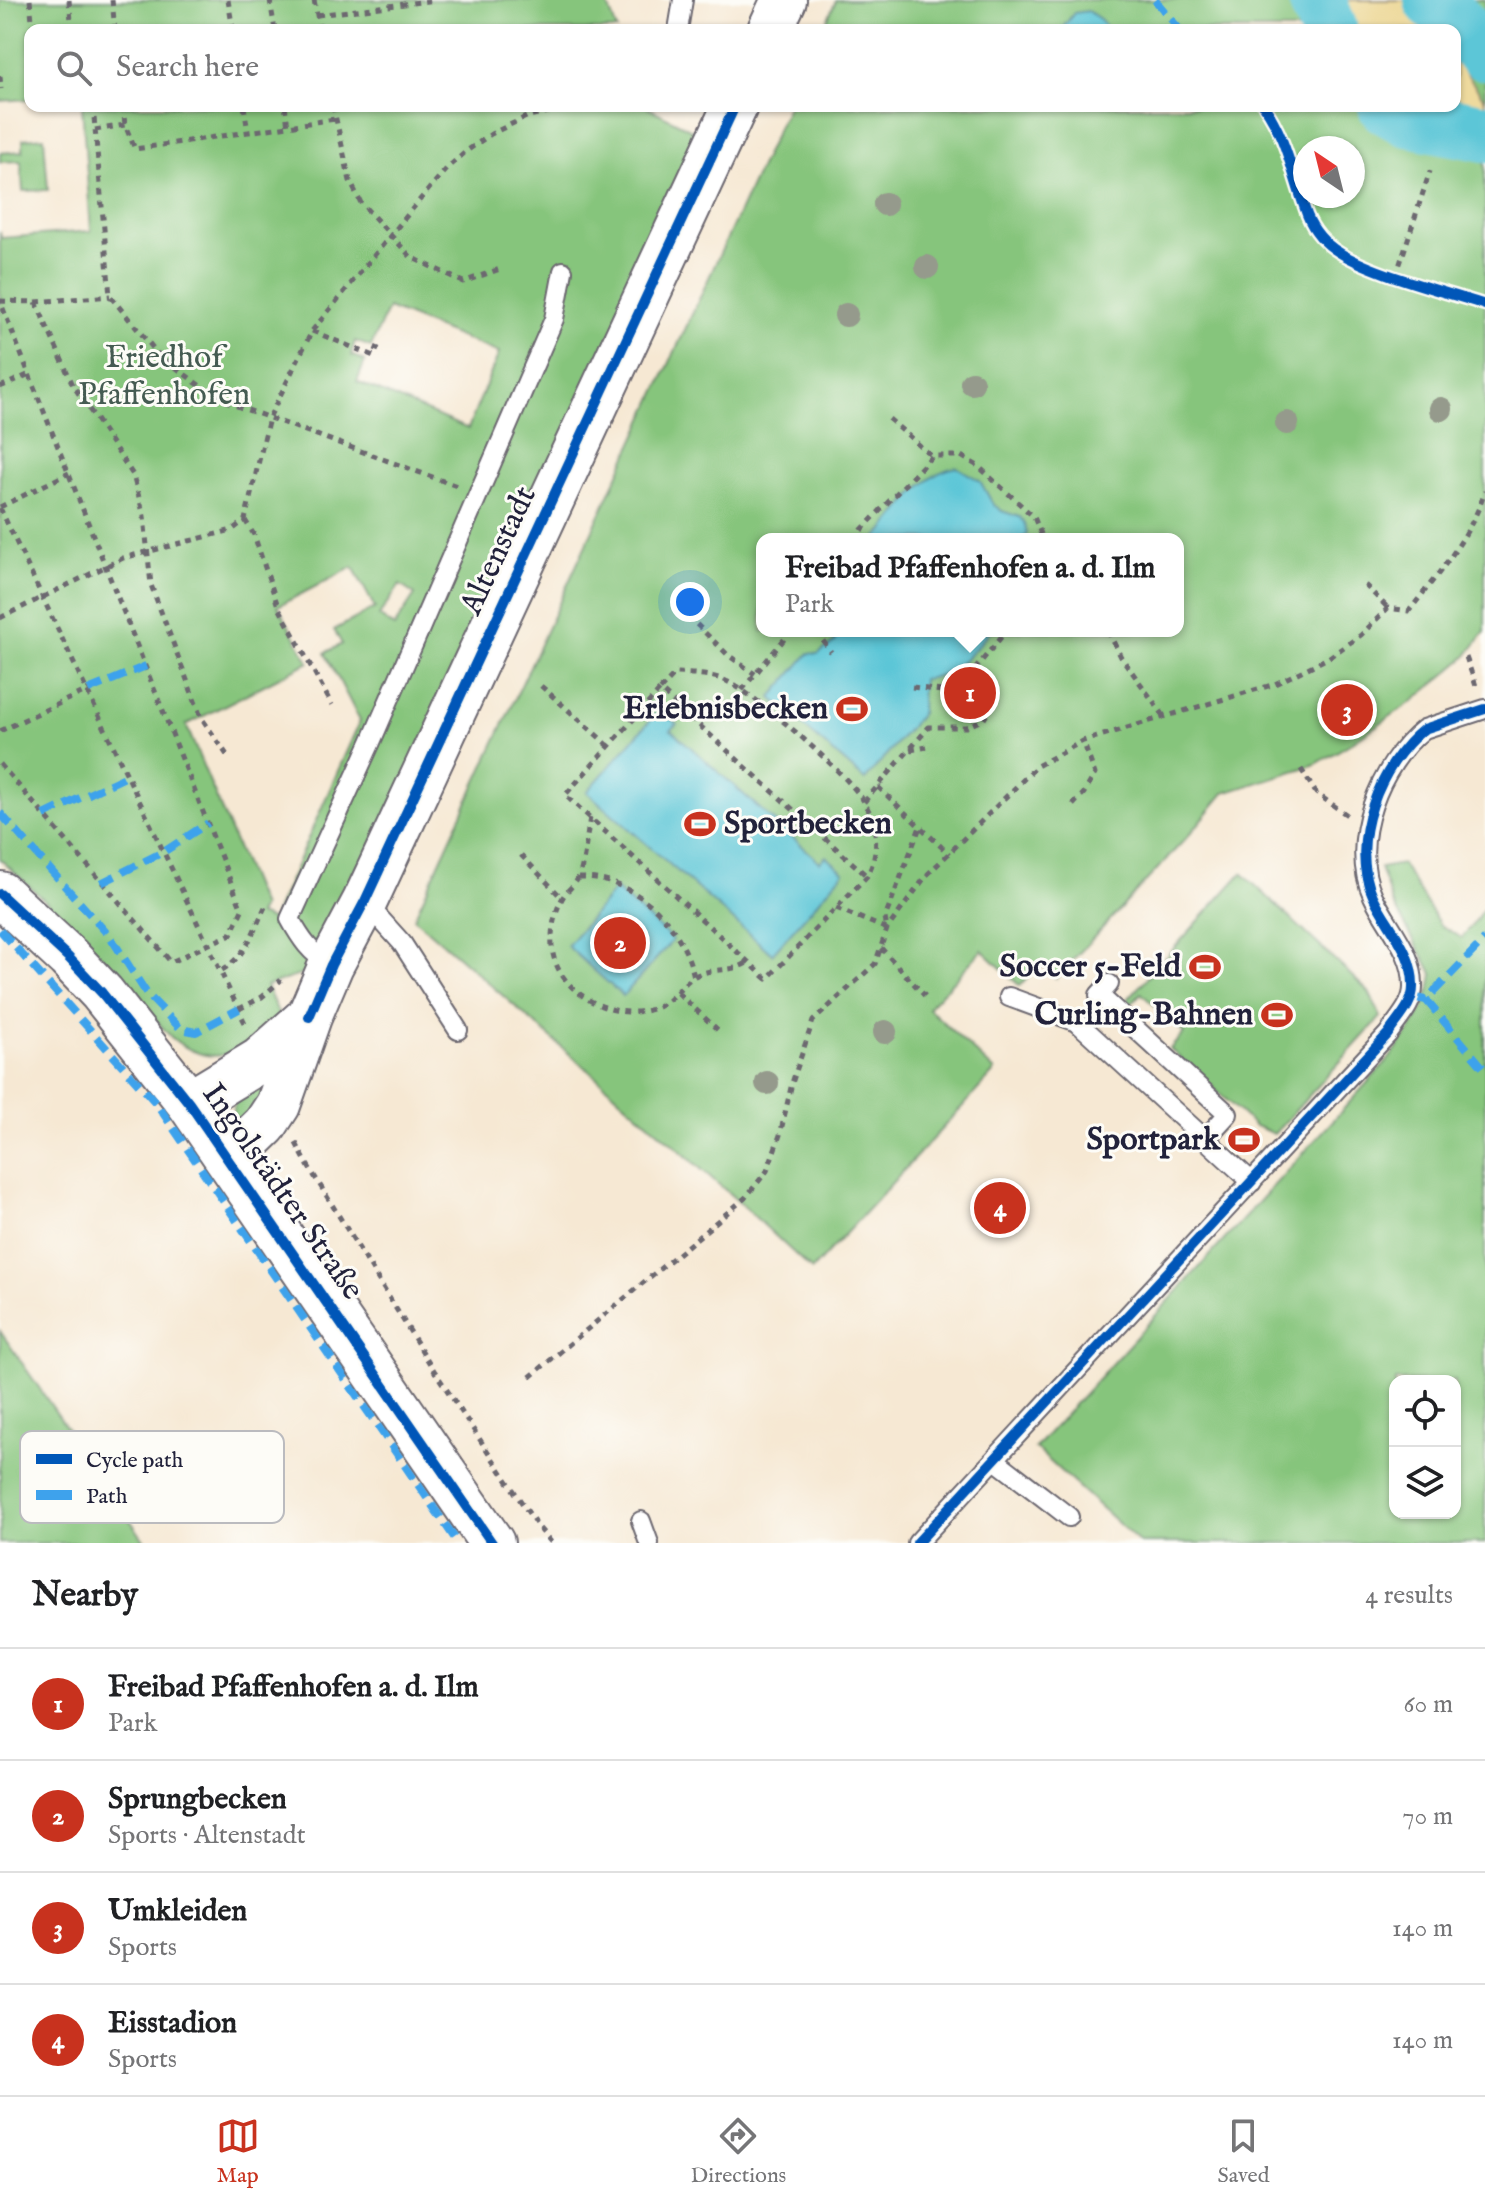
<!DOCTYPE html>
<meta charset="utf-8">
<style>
:root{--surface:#fff;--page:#f6f6f6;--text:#202124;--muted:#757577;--line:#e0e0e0;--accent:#c8321e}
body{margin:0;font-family:"IM FELL English",serif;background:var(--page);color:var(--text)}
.controls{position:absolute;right:24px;bottom:24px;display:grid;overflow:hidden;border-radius:16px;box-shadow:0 2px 6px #0004}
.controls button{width:72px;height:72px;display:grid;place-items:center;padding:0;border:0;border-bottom:2px solid var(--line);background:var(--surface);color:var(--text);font:40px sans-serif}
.compass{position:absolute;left:1293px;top:136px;width:72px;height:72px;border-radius:50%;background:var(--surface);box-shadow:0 2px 6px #0004;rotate:325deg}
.you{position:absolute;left:690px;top:602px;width:28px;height:28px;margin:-20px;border:6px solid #fff;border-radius:50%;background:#1a73e8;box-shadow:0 0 0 12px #1a73e833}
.badge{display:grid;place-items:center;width:52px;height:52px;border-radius:50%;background:var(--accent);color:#fff;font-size:26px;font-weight:700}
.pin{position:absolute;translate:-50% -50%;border:4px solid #fff;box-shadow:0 2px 8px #0006}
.popup{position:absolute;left:756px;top:533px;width:428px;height:104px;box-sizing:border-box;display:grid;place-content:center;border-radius:16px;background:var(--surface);filter:drop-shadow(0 2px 6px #0005);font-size:26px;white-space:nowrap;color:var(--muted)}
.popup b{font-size:30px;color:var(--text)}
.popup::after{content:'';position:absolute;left:50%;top:100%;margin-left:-16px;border:16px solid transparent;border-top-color:var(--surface)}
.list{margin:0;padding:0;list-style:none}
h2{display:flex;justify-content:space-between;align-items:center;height:104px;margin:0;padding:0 32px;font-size:34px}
h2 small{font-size:26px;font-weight:400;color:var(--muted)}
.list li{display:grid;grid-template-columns:52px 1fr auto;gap:24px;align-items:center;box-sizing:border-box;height:112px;padding:0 32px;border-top:2px solid var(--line)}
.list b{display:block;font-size:30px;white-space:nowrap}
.list p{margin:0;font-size:26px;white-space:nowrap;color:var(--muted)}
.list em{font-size:26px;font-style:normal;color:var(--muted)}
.icon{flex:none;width:44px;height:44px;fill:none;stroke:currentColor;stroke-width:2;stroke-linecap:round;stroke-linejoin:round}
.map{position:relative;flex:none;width:1485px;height:1543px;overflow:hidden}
.search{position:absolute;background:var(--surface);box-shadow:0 2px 6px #0004;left:24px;right:24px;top:24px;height:88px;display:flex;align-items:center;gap:20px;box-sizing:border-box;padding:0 28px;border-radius:16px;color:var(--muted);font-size:30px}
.sheet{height:552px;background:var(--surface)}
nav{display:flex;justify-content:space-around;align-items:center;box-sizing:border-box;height:112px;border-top:2px solid var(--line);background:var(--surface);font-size:22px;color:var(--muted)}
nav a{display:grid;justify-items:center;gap:4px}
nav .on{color:var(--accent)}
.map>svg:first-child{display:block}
</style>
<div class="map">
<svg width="1485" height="1543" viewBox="0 0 1485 1543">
<rect width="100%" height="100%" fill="#fdfcf7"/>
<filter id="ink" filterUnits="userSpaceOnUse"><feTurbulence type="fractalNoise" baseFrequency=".0125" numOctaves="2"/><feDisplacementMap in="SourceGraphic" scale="16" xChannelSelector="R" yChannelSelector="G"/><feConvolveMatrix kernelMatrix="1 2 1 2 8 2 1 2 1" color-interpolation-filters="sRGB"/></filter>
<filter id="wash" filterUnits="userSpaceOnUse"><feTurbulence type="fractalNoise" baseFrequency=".006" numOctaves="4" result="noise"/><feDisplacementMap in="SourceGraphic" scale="32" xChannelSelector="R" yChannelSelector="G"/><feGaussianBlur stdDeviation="1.8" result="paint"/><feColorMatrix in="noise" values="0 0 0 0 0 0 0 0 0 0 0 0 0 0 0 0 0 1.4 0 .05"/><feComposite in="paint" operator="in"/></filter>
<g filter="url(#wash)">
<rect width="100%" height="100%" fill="#f6e8d3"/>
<!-- green -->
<path fill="#86c57c" stroke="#54745c" stroke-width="2" fill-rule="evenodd" d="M 0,0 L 606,0 L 617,30 L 30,30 L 30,99 L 0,101 Z
M 836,0 L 1485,0 L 1485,632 L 1466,657 L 1416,699 L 1348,745 L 1316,764 L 1224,793 L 1190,834 L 1056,978 L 1041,964 L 1020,986 L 982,950 L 928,1008 L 995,1071 L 812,1270 L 740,1203 L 414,918 L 788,106 L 1455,106 L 1455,30 L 823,30 ZM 1305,148 L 1353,148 L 1353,196 L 1305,196 ZM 762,539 L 1178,539 L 1178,631 L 762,631 Z
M 82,106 L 645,106 L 717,143 L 331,965 L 266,986 L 280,1017 C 242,1048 219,1075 172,1038 L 56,911 L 0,859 L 0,231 L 1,238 L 91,231 ZM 388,308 L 499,353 L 468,429 L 357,382 L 365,361 L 351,355 L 355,341 L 371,347 ZM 353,567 L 375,608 L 334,630 L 342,644 L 325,653 L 360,721 L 272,920 L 258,915 L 262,907 L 186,725 L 309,662 L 278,606 ZM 400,585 L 415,595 L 394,627 L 379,616 Z
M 44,137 L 48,190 L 23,191 L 21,161 L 0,162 L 0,153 L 23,151 L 23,139 Z
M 1402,864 L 1440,925 L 1462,938 L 1485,907 L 1485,1543 L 1140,1543 L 1035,1448 L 1388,1060 C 1408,1034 1429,1008 1433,974 L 1392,902 L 1380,868 ZM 1455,1381 L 1455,1513 L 1395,1513 L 1395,1381 Z
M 1242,873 L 1369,992 L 1381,1017 L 1274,1134 L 1255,1126 L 1170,1049 L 1184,1033 L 1141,993 L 1131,1004 L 1127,1000 Z
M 258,1077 L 265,1096 L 239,1122 L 233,1120 C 229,1102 246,1089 258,1077 Z
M 0,1331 L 146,1543 L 0,1543 Z"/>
<!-- sand -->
<path fill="#eeda9e" stroke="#887e6c" stroke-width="2" d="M 1329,0 L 1404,0 L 1431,30 L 1341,30 Z
M 1455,58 L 1485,100 L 1485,113 L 1479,117 L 1430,106 L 1455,106 Z"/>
<!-- water -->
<path fill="#5cc6d7" stroke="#3f7489" stroke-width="2" d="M 1088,11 L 1101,20 L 1108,30 L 1061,30 L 1074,13 Z
M 957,467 L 980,481 L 993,504 L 1002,511 L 1020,517 L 1025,523 L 1027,534 L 1022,539 L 876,539 C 898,515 923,471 957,467 Z
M 831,631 L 990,631 C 971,654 954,677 922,679 L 921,714 L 865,780 L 771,698 L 809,653 L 818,654 L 836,641 Z
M 660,709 L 677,724 L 671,730 L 820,862 L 826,856 L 844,872 L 772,954 L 587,792 Z
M 615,889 L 673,940 L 623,996 L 567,946 Z"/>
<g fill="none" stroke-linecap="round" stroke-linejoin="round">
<!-- river -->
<path stroke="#5cc6d7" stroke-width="58" d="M 1317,0 L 1329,30
M 1433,0 L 1485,52
M 1387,106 L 1408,118 L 1485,133"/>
</g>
</g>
<g filter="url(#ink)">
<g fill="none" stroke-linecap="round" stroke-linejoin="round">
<defs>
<path id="service" d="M 678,30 L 683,0
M 366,903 L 402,943 L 458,1030
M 331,965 C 310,953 301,939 290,919 L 371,742 L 554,319 L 563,271
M 1109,984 L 1099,995 L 1228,1114 L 1205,1139
M 1009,997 L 1077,1022 L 1252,1182
M 995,1460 L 1069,1517
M 641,1521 L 649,1543
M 917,1543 L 1388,1034 C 1398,1019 1414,1004 1413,985 C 1413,951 1387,926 1373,896 C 1348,842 1380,764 1424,729 L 1485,709"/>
<path id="tertiary" d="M 770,30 L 784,0
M 0,894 L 68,957 L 102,993 L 189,1103 L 492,1543
M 189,1103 L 260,1060 L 304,1021
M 230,1159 L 265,1125 L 278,1105 L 309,1017 L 331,965 L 365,901 L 735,106"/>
</defs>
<!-- service casing -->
<use href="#service" stroke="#6c6770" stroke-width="22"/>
<!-- tertiary casing -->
<use href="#tertiary" stroke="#6c6770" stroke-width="48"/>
<!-- path -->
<path stroke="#6c6770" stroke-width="5" stroke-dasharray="6 6" stroke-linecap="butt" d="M 30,0 L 33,30
M 69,0 L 72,30
M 112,0 L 115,30
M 228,0 L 233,30
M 270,0 L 275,30
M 314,0 L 320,30
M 317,15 L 436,0
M 0,76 L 1,89
M 93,106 L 110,296 L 158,354 L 203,388 L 234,405 L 457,486
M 123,106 L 125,125 L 135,149 L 335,119
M 244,106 L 248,132
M 285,106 L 288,126
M 333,106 L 350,181 L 361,203 L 411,257 L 463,282 L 500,269
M 95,130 L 125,125
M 1396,276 L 1430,171
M 0,301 L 36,302 L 110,296
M 36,302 L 73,385 L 133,475 L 144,516 L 151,585 L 201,717 L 229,758
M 312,331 L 374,356 L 378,346
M 0,387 L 30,374
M 889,419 L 932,456
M 0,507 L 69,473
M 0,508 L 245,1023
M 245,520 L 254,535 L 278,606 L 332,705
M 853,539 L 932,456 L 961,456 L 978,466 L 1034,517 L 1043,539
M 1365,585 L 1388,608
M 688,616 L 728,655 L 755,674
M 0,618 L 123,558 L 232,530 L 245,520 L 269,418 L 312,331 L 423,196 L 448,167 L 468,150 L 491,134 L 528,116 L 575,106
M 816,631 L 831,652
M 1108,631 L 1121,657 L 1164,716
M 1466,657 L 1476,686
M 541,686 L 609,746
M 912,687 L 942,691 L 956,680 L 972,673
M 660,690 L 676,673 C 692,674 709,674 724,680 C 754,692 846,773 863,800 C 878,824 880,853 867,876 L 767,979 L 565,795 L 660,690 L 867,876
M 742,690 L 791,631
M 0,731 L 88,690
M 910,750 L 927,747
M 0,764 L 171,962 L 231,934 L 242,910 L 0,301
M 1301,769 L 1316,793 L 1347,815
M 878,787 L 949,854
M 864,802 L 929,727 L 966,727 L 984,719 C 993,705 991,694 984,679 L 972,673 L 1006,631
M 1073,805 L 1084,793 L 1095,774 L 1083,741
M 590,818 C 587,832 584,868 578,878 C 575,885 567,890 563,897 C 556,909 552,925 552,938 C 548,989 614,1026 658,1007 C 673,1000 681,984 695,976 C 712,967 734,973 748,962
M 521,855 L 562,898
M 579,878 C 635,877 682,923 694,977
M 836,908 L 887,929 L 885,918 L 920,827
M 881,948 L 925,996
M 222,970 C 247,955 253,932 265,907
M 678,993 L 719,1031
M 239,1009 L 262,997 L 281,980
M 296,1143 L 307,1164 L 435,1372 L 538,1527 L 552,1543
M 530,1377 L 745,1198 L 767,1171 L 780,1135 L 792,1083 L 813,1021 L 875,964 L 887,929 L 926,876 L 1037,766 L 1083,741 L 1275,684 L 1328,658 L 1361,635 L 1388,608 L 1409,611 C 1438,574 1471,536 1485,491"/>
<!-- service -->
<use href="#service" stroke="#fff" stroke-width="18"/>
<!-- tertiary -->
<use href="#tertiary" stroke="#fff" stroke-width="44"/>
<!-- quiet -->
<path stroke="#3ea2ec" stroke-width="8" stroke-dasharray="16 8" stroke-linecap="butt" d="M 1155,0 L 1180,30
M 88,690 L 146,666
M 0,813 L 111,938 L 147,994 L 181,1029 L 196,1032 L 239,1009
M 44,815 L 129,775
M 101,883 L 165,851 L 208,823
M 0,930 L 156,1103 L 458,1543
M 1412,997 L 1426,1000 L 1485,939
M 1426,1000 L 1485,1070"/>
<defs>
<path id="cycleway" d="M 1264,106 C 1286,137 1292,174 1305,209 C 1310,225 1320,239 1334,249 C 1368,273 1443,291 1485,305
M 0,894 L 68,957 L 102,993 L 189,1103 L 492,1543
M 309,1017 L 331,965 L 365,901 L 735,106
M 917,1543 L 1388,1034 C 1398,1019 1414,1004 1413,985 C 1413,951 1387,926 1373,896 C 1348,842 1380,764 1424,729 L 1485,709"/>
</defs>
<!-- cycleway casing -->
<use href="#cycleway" stroke="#fdfcf7" stroke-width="15"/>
<!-- cycleway -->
<use href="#cycleway" stroke="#0057b8" stroke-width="10"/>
</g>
<!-- trees -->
<g fill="#959a8c">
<circle cx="885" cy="204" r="12"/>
<circle cx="927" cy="267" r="12"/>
<circle cx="846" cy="315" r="12"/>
<circle cx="972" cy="383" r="12"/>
<circle cx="1441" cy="409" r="12"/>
<circle cx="1287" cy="423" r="12"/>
<circle cx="885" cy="1032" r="12"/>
<circle cx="767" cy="1083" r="12"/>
</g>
</g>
<!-- icons -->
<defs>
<symbol id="stadium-bare" viewBox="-9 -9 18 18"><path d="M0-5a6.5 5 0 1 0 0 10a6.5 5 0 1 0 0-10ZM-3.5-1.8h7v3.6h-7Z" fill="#c8321e" stroke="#fdfcf7" stroke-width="2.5" paint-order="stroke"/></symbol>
</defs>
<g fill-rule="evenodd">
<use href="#stadium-bare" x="830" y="687" width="44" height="44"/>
<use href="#stadium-bare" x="678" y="802" width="44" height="44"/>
<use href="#stadium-bare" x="1183" y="945" width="44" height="44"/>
<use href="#stadium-bare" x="1255" y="993" width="44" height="44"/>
<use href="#stadium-bare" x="1222" y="1118" width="44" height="44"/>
</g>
<g text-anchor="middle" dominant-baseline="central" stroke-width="6" stroke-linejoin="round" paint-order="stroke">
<!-- park labels -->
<g font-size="32" fill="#455b52" stroke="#fdfcf7">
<text x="164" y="358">Friedhof<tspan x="164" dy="37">Pfaffenhofen</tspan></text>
</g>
<!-- street labels -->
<g font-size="32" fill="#22223b" stroke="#fdfcf7">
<text transform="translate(499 551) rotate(-65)">Altenstadt</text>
<text transform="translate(282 1192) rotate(55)">Ingolstädter Straße</text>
</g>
<!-- poi labels -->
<g font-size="32" font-weight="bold" fill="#22223b" stroke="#fdfcf7" text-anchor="end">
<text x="828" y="709">Erlebnisbecken</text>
<text x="724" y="824" text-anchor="start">Sportbecken</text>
<text x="1181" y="967">Soccer 5-Feld</text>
<text x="1253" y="1015">Curling-Bahnen</text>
<text x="1220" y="1140">Sportpark</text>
</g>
</g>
<!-- legend -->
<rect x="20" y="1431" width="264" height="92" rx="12" fill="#fdfcf7" stroke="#bbbbbf" stroke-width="2"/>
<rect x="36" y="1454" width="36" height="10" fill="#0057b8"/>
<rect x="36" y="1490" width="36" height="10" fill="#3ea2ec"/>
<g font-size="22" fill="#22223b">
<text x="86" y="1467">Cycle path</text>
<text x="86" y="1503">Path</text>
</g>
</svg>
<div class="controls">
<button><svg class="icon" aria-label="locate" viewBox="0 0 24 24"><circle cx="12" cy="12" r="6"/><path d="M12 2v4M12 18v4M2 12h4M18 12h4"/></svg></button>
<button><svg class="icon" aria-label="layers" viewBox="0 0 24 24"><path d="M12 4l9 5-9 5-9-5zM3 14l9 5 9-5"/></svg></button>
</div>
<svg class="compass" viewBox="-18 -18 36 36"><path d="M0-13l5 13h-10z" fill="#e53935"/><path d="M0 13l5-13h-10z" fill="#757577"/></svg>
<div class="you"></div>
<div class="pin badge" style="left:970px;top:693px">1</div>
<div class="popup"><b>Freibad Pfaffenhofen a. d. Ilm</b>Park</div>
<div class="pin badge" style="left:620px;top:943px">2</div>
<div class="pin badge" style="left:1347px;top:710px">3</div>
<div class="pin badge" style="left:1000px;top:1208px">4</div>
<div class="search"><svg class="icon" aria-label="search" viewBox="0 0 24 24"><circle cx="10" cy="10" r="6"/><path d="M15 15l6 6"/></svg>Search here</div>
</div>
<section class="sheet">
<h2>Nearby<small>4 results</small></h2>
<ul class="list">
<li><span class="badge">1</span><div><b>Freibad Pfaffenhofen a. d. Ilm</b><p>Park</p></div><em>60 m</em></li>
<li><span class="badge">2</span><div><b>Sprungbecken</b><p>Sports · Altenstadt</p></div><em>70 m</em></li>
<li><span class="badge">3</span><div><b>Umkleiden</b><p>Sports</p></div><em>140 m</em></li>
<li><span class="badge">4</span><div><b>Eisstadion</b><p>Sports</p></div><em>140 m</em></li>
</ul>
</section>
<nav>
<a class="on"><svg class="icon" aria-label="map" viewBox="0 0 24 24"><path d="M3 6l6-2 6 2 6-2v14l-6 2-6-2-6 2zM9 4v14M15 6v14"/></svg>Map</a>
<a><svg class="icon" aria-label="directions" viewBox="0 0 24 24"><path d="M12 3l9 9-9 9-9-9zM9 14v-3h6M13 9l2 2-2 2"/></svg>Directions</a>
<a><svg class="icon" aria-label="saved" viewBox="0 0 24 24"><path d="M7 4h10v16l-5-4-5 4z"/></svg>Saved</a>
</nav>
